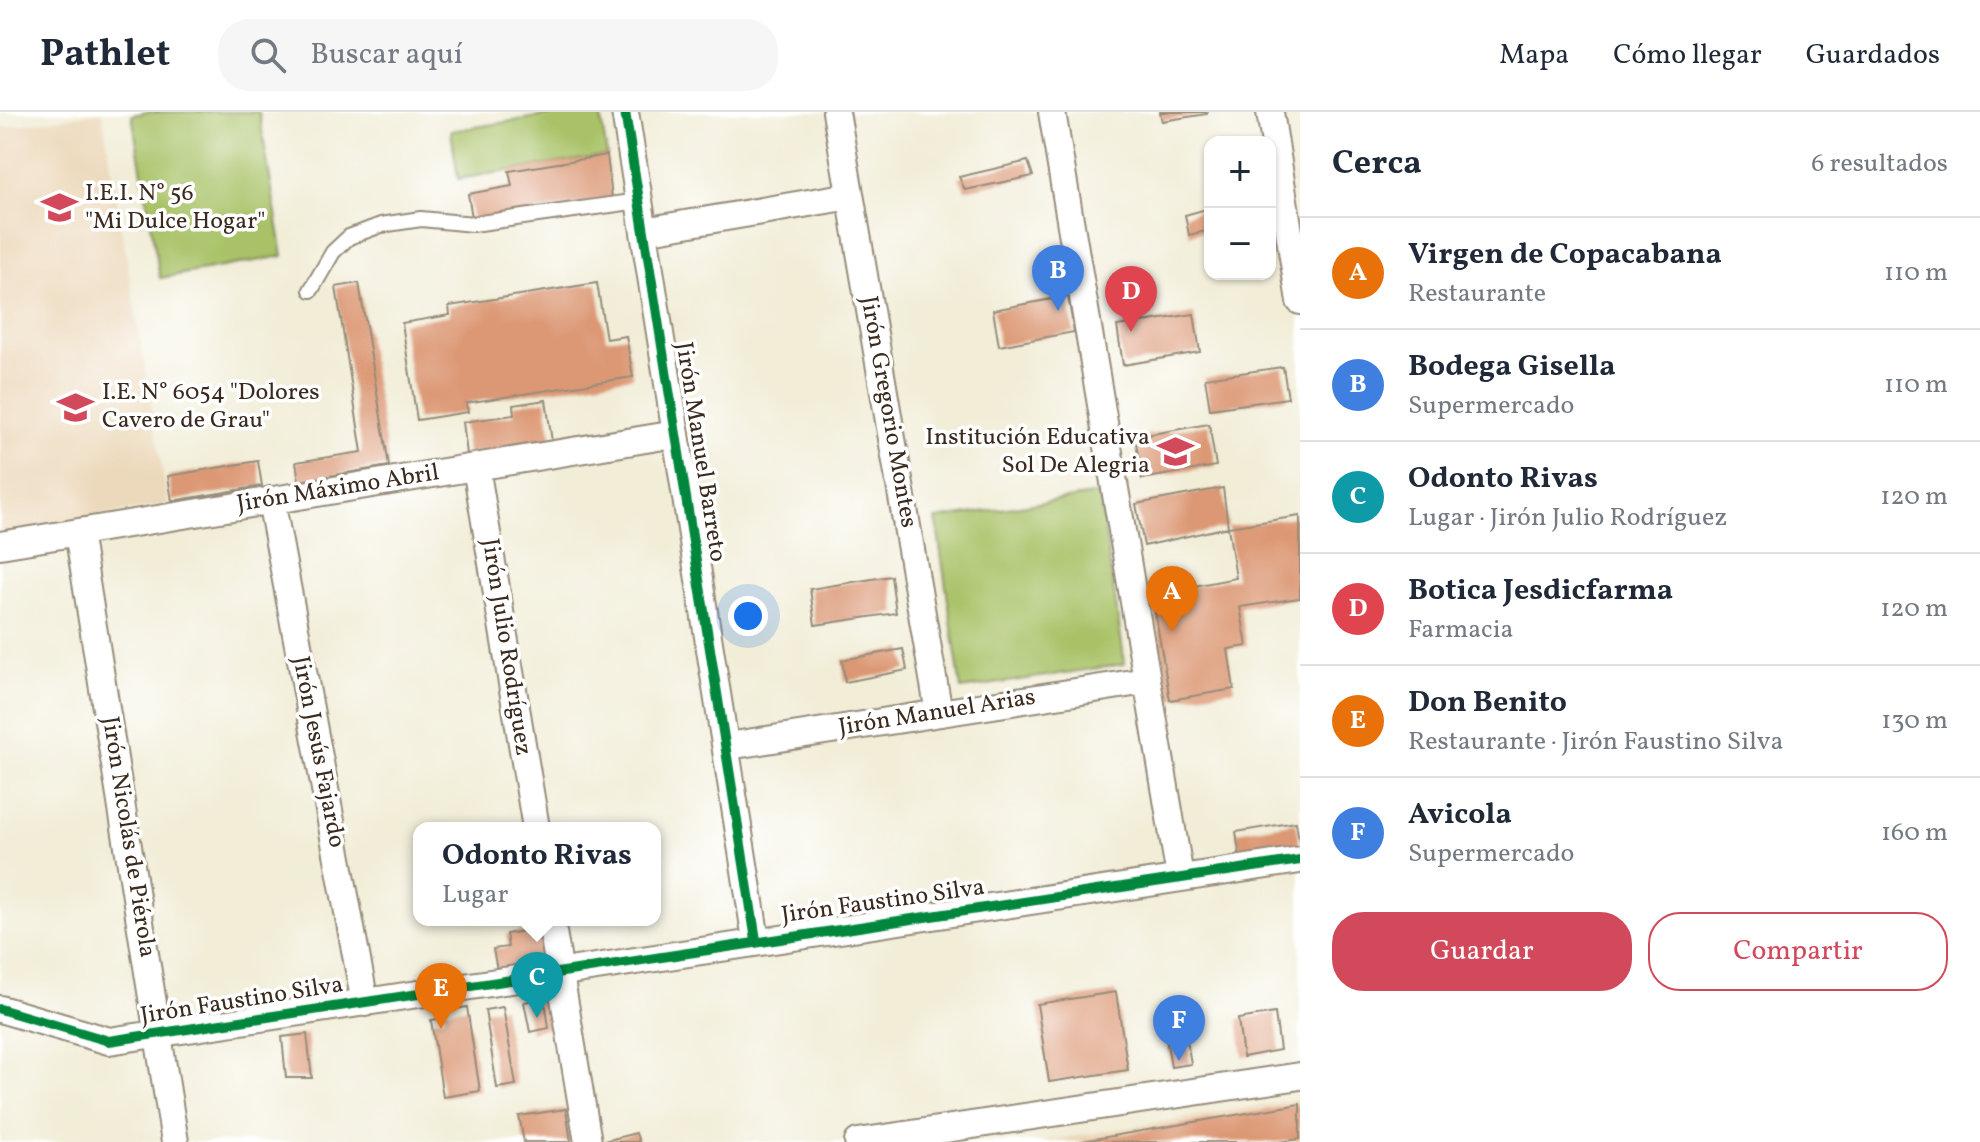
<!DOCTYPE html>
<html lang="es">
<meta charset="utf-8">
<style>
:root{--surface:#fff;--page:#f6f6f7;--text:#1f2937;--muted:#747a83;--line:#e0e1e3;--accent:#d1495b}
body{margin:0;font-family:Vollkorn,serif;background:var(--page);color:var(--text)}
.controls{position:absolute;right:24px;top:24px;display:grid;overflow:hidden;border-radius:16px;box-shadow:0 2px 6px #0004}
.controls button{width:72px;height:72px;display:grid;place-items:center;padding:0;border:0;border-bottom:2px solid var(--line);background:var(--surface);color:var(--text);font:40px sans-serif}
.you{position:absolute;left:748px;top:504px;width:28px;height:28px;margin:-20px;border:6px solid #fff;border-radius:50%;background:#1a73e8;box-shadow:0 0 0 12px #1a73e833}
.badge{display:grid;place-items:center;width:52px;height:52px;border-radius:50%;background:var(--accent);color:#fff;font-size:26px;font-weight:700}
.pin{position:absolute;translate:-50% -66px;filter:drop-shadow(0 2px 4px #0008)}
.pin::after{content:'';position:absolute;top:42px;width:28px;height:24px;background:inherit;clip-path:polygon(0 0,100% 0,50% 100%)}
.popup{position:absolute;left:413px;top:710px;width:248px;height:104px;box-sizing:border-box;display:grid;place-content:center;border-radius:16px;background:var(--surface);filter:drop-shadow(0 2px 6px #0005);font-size:26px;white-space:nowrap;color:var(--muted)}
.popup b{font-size:30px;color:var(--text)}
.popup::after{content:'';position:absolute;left:50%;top:100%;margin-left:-16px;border:16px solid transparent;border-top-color:var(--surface)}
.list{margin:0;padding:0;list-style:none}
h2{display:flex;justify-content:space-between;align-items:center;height:104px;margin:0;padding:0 32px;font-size:34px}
h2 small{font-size:26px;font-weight:400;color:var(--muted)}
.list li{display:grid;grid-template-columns:52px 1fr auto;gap:24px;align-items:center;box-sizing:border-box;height:112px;padding:0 32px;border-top:2px solid var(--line)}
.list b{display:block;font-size:30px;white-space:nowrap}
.list p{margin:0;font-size:26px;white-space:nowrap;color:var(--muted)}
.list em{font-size:26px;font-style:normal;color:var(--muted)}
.actions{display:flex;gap:16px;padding:24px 32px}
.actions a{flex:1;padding:18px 0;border:2px solid var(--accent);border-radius:32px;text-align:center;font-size:28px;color:var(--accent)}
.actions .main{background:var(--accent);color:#fff}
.icon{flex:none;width:44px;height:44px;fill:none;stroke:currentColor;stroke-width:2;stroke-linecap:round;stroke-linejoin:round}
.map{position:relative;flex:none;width:1300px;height:1030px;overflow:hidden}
header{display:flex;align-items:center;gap:48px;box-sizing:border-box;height:112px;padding:0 40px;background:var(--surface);border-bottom:2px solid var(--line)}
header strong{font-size:38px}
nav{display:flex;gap:44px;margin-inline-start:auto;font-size:28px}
.search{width:560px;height:72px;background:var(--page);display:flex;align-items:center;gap:20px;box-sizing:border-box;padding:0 28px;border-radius:32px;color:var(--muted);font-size:30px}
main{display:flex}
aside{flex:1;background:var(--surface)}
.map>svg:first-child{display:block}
</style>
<header>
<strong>Pathlet</strong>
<div class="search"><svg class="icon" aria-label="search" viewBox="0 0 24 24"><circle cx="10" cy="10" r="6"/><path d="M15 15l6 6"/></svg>Buscar aquí</div>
<nav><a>Mapa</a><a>Cómo llegar</a><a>Guardados</a></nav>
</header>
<main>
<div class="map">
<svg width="1300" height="1030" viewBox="0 0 1300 1030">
<rect width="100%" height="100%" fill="#fff"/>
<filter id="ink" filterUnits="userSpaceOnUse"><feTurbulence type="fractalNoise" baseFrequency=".0125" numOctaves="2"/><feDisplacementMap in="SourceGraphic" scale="16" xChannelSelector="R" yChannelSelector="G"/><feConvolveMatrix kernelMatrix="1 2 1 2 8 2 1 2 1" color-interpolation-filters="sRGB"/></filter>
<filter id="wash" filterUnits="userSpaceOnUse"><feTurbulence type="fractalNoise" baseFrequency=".006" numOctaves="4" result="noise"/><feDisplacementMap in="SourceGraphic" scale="32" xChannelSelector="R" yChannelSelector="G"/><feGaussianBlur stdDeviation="1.8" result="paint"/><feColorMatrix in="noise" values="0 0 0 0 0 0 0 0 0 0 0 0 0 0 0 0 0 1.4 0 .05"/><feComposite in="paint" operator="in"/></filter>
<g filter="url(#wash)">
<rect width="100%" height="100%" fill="#f1edd7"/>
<!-- built -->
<path fill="#ecd8ba" d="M 102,0 L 168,392 L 0,420 L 0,16 Z
M 1300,987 L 1300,1030 L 1040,1030 Z"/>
<!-- green -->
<path fill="#a9c268" stroke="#727643" stroke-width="2" d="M 148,0 L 259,0 L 283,144 L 160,166 L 132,3 Z
M 568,0 L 600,0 L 607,43 L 458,67 L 451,19 Z
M 1099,382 L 1125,552 L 961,577 L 936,407 Z"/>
<g id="blocks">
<!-- building -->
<path fill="#dc9874" d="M 1160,0 L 1207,0 L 1207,2 L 1162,9 Z
M 607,43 L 612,86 L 473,111 L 468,82 L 512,74 L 509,59 Z
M 1028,49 L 1033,64 L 965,78 L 959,65 Z
M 1210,96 L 1210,118 L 1189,123 L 1185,103 Z
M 359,171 L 389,354 L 299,369 L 296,350 L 362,340 L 336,175 Z
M 597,171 L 606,227 L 626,224 L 633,265 L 466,291 L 468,300 L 417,308 L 402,211 L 450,203 L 449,194 Z
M 1068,184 L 1074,220 L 999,234 L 993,198 Z
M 1194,202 L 1200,240 L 1123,253 L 1117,214 Z
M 1283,255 L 1288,286 L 1210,297 L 1205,266 Z
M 546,288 L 552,330 L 467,342 L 463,310 L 514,303 L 513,293 Z
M 1209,312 L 1216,354 L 1142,367 L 1135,325 Z
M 258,349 L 262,374 L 172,389 L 168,364 Z
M 1223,376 L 1228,415 L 1144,434 L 1136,392 Z
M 1300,404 L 1300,486 L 1240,495 L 1247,534 L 1228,537 L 1234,577 L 1170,588 L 1152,482 L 1236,466 L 1228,415 Z
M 891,464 L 896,501 L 815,513 L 810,477 Z
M 903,537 L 907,558 L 845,570 L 842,548 Z
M 1296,710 L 1300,736 L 1240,746 L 1236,720 Z
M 530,818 L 532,828 L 541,827 L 545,849 L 497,858 L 493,837 L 508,835 L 506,822 Z
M 1116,880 L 1128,958 L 1049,970 L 1037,892 Z
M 539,887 L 546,895 L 549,916 L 530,920 L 524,890 Z
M 467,895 L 480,979 L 443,985 L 431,908 L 445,906 L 444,899 Z
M 503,895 L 516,973 L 497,976 L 485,898 Z
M 1275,901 L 1280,938 L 1243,945 L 1238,907 Z
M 1183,904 L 1191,952 L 1171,955 L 1163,908 Z
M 307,922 L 312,966 L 286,966 L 282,925 Z
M 1300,992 L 1300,1027 L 1279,1030 L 1077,1030 Z
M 566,997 L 571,1030 L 524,1030 L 519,1004 Z
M 636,1021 L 639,1030 L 604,1030 L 604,1029 Z"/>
</g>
</g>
<g filter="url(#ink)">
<use href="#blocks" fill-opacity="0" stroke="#968c7a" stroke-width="2"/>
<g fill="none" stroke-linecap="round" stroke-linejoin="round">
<defs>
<path id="service" d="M 311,178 L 333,140 L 349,125 L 381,113 L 421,107 L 473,112 L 639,89"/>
<path id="minor" d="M 625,0 L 756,828
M 836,0 L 939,601
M 1052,0 L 1180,765
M 1270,0 L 1300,189
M 644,119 L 850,84
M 476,355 L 536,716
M 271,388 L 365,891
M 78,420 L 175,1030
M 0,433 L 676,322
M 728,634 L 1146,569
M 551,808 L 588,1030
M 0,897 L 109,929 L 1300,748
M 858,1030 L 1300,964"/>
</defs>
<!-- service casing -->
<use href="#service" stroke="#968c7a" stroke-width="18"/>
<!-- minor casing -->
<use href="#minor" stroke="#968c7a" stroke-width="30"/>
<!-- service -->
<use href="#service" stroke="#fff" stroke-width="14"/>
<!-- minor -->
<use href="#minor" stroke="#fff" stroke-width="26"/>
<defs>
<path id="cycleway" d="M 625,0 L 756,828
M 0,897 L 109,929 L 1300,748"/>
</defs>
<!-- cycleway casing -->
<use href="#cycleway" stroke="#fff" stroke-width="15"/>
<!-- cycleway -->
<use href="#cycleway" stroke="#00873e" stroke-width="10"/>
</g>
</g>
<!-- icons -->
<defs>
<symbol id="school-bare" viewBox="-9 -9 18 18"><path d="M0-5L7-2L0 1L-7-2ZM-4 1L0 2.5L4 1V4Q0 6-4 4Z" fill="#d1495b" stroke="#fff" stroke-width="2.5" paint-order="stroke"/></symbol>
</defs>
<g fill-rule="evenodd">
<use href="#school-bare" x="34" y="70" width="51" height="51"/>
<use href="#school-bare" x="50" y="270" width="51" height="51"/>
<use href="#school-bare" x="1150" y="314" width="51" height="51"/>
</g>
<g text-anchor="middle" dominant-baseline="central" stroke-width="7" stroke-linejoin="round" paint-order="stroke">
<!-- poi labels -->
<g font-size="24" fill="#3b2a1e" stroke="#fff" text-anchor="start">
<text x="85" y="82">I.E.I. N° 56<tspan x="85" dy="28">"Mi Dulce Hogar"</tspan></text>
<text x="102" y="281">I.E. N° 6054 "Dolores<tspan x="102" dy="28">Cavero de Grau"</tspan></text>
<text x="1150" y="326" text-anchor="end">Institución Educativa<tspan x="1150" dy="28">Sol De Alegria</tspan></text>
</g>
<!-- street labels -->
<g font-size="24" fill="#3b2a1e" stroke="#fff">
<text transform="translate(888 300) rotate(80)">Jirón Gregorio Montes</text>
<text transform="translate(700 340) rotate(81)">Jirón Manuel Barreto</text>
<text transform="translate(338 377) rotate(-9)">Jirón Máximo Abril</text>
<text transform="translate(506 535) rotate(81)">Jirón Julio Rodríguez</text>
<text transform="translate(937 601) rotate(-9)">Jirón Manuel Arias</text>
<text transform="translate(318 640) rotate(79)">Jirón Jesús Fajardo</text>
<text transform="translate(128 725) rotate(81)">Jirón Nicolás de Piérola</text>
<text transform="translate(883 790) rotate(-8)">Jirón Faustino Silva</text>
<text transform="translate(242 889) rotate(-9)">Jirón Faustino Silva</text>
</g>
</g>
</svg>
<div class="controls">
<button>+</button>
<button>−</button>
</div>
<div class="you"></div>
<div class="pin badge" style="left:1172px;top:520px;background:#e8710a">A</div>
<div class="pin badge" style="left:1058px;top:199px;background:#3f7fe0">B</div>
<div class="pin badge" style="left:537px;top:906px;background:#0f9aa8">C</div>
<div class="popup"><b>Odonto Rivas</b>Lugar</div>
<div class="pin badge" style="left:1131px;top:220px;background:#e0444e">D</div>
<div class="pin badge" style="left:441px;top:917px;background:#e8710a">E</div>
<div class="pin badge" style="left:1179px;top:949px;background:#3f7fe0">F</div>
</div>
<aside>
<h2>Cerca<small>6 resultados</small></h2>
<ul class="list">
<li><span class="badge" style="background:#e8710a">A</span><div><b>Virgen de Copacabana</b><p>Restaurante</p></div><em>110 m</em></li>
<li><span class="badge" style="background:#3f7fe0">B</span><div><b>Bodega Gisella</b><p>Supermercado</p></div><em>110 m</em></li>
<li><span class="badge" style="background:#0f9aa8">C</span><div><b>Odonto Rivas</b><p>Lugar · Jirón Julio Rodríguez</p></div><em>120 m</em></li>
<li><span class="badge" style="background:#e0444e">D</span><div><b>Botica Jesdicfarma</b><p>Farmacia</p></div><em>120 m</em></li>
<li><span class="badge" style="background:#e8710a">E</span><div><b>Don Benito</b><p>Restaurante · Jirón Faustino Silva</p></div><em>130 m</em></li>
<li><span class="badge" style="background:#3f7fe0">F</span><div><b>Avicola</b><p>Supermercado</p></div><em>160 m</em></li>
</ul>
<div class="actions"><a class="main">Guardar</a><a>Compartir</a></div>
</aside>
</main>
